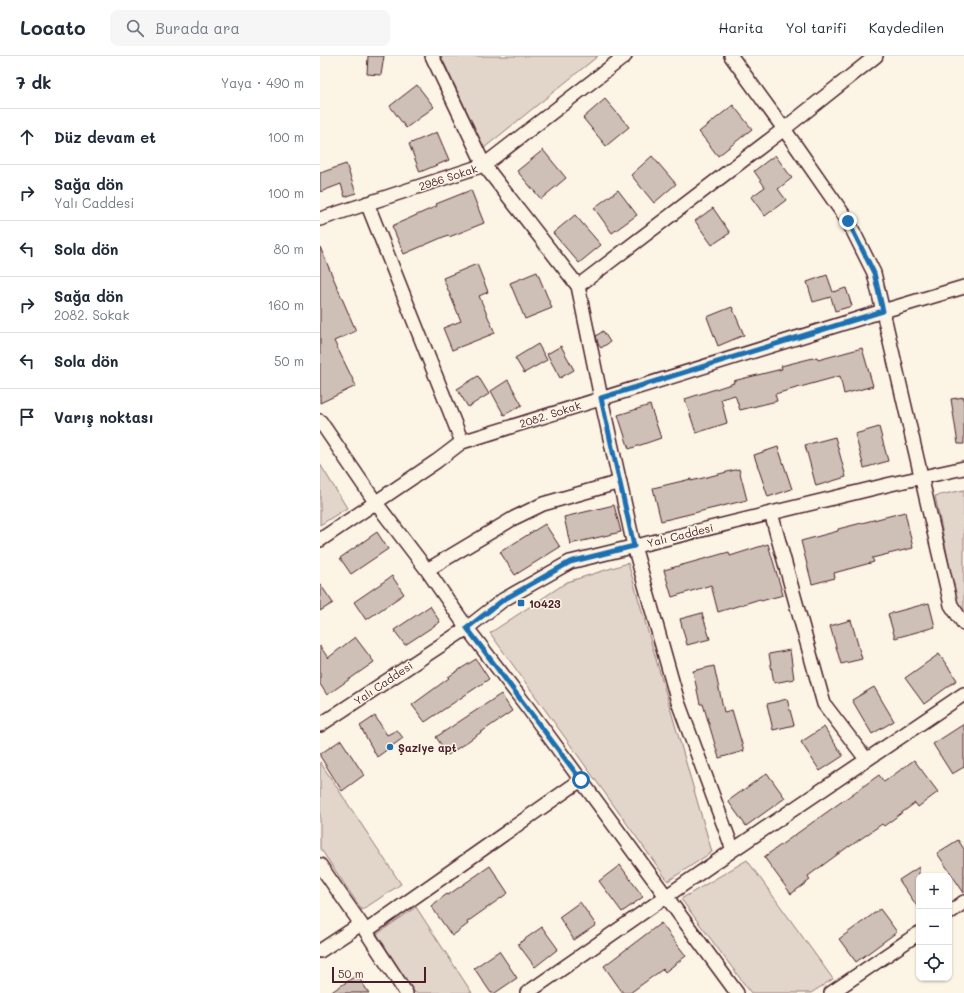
<!DOCTYPE html>
<html lang="tr">
<meta charset="utf-8">
<style>
:root{--surface:#fff;--page:#f6f6f7;--text:#1f2937;--muted:#747a83;--line:#e0e1e3}
body{margin:0;font-family:Mali,sans-serif;background:var(--page);color:var(--text)}
.controls{position:absolute;right:12px;bottom:12px;display:grid;overflow:hidden;border-radius:8px;box-shadow:0 1px 3px #0004}
.controls button{width:36px;height:36px;display:grid;place-items:center;padding:0;border:0;border-bottom:1px solid var(--line);background:var(--surface);color:var(--text);font:20px sans-serif}
.scale{position:absolute;left:12px;bottom:10px;width:94px;box-sizing:border-box;padding-left:4px;border:2px solid #4a1f2b;border-top:0;font-size:11px;line-height:14px;white-space:nowrap;color:#4a1f2b;-webkit-text-stroke:3px #fcf5e5;paint-order:stroke}
.stop{position:absolute;width:12px;height:12px;margin:-9px;border:3px solid #1f6fb2;border-radius:50%;background:#fff}
.stop.end{background:#1f6fb2;border-color:#fff;box-shadow:0 1px 4px #0008}
.list{margin:0;padding:0;list-style:none}
h2{display:flex;justify-content:space-between;align-items:center;height:52px;margin:0;padding:0 16px;font-size:17px}
h2 small{font-size:13px;font-weight:400;color:var(--muted)}
.list li{display:grid;grid-template-columns:26px 1fr auto;gap:12px;align-items:center;box-sizing:border-box;height:56px;padding:0 16px;border-top:1px solid var(--line)}
.list b{display:block;font-size:15px;white-space:nowrap}
.list p{margin:0;font-size:13px;white-space:nowrap;color:var(--muted)}
.list em{font-size:13px;font-style:normal;color:var(--muted)}
.icon{flex:none;width:22px;height:22px;fill:none;stroke:currentColor;stroke-width:2;stroke-linecap:round;stroke-linejoin:round}
.map{position:relative;flex:none;width:644px;height:937px;overflow:hidden}
header{display:flex;align-items:center;gap:24px;box-sizing:border-box;height:56px;padding:0 20px;background:var(--surface);border-bottom:1px solid var(--line)}
header strong{font-size:19px}
nav{display:flex;gap:22px;margin-inline-start:auto;font-size:14px}
.search{width:280px;height:36px;background:var(--page);display:flex;align-items:center;gap:10px;box-sizing:border-box;padding:0 14px;border-radius:8px;color:var(--muted);font-size:15px}
main{display:flex}
aside{flex:1;background:var(--surface)}
.map>svg:first-child{display:block}
</style>
<header>
<strong>Locato</strong>
<div class="search"><svg class="icon" aria-label="search" viewBox="0 0 24 24"><circle cx="10" cy="10" r="6"/><path d="M15 15l6 6"/></svg>Burada ara</div>
<nav><a>Harita</a><a>Yol tarifi</a><a>Kaydedilen</a></nav>
</header>
<main>
<aside>
<h2>7 dk<small>Yaya · 490 m</small></h2>
<ul class="list">
<li><svg class="icon" aria-label="ahead" viewBox="0 0 24 24"><path d="M12 20V5M6 11l6-6 6 6"/></svg><div><b>Düz devam et</b></div><em>100 m</em></li>
<li><svg class="icon" aria-label="right" viewBox="0 0 24 24"><path d="M7 20v-9h11M14 6l5 5-5 5"/></svg><div><b>Sağa dön</b><p>Yalı Caddesi</p></div><em>100 m</em></li>
<li><svg class="icon" aria-label="left" viewBox="0 0 24 24"><path d="M17 20v-9H6M10 6l-5 5 5 5"/></svg><div><b>Sola dön</b></div><em>80 m</em></li>
<li><svg class="icon" aria-label="right" viewBox="0 0 24 24"><path d="M7 20v-9h11M14 6l5 5-5 5"/></svg><div><b>Sağa dön</b><p>2082. Sokak</p></div><em>160 m</em></li>
<li><svg class="icon" aria-label="left" viewBox="0 0 24 24"><path d="M17 20v-9H6M10 6l-5 5 5 5"/></svg><div><b>Sola dön</b></div><em>50 m</em></li>
<li><svg class="icon" aria-label="arrive" viewBox="0 0 24 24"><path d="M6 21V4h12l-3 4 3 4H6"/></svg><div><b>Varış noktası</b></div></li>
</ul>
</aside>
<div class="map">
<svg width="644" height="937" viewBox="0 0 644 937">
<rect width="100%" height="100%" fill="#fcf5e5"/>
<filter id="ink" filterUnits="userSpaceOnUse"><feTurbulence type="fractalNoise" baseFrequency=".025" numOctaves="2"/><feDisplacementMap in="SourceGraphic" scale="8" xChannelSelector="R" yChannelSelector="G"/><feConvolveMatrix kernelMatrix="1 2 1 2 8 2 1 2 1" color-interpolation-filters="sRGB"/></filter>
<g filter="url(#ink)">
<!-- green -->
<path fill="#e2d5ca" stroke="#967a7a" d="M 121,0 L 278,0 L 164,92 Z
M 0,408 L 27,452 L 0,469 Z
M 644,434 L 644,556 L 637,546 L 615,440 Z
M 308,507 L 392,796 L 348,825 L 170,577 L 247,526 Z
M 0,706 L 81,828 L 42,854 L 0,792 Z
M 427,804 L 513,923 L 491,937 L 431,937 L 361,843 Z
M 96,851 L 152,937 L 95,937 L 57,878 Z"/>
<!-- building -->
<path fill="#cfc0b7" stroke="#4a1f2b" d="M 48,0 L 64,0 L 61,19 L 47,18 Z
M 97,29 L 114,51 L 86,72 L 70,50 Z
M 285,43 L 309,71 L 286,90 L 263,62 Z
M 413,49 L 432,73 L 398,100 L 379,76 Z
M 117,76 L 129,104 L 100,116 L 89,88 Z
M 223,94 L 246,122 L 221,143 L 197,115 Z
M 455,99 L 472,122 L 458,133 L 466,144 L 445,160 L 431,141 L 445,131 L 434,115 Z
M 332,100 L 356,128 L 334,147 L 311,119 Z
M 26,108 L 36,137 L 25,141 L 21,128 L 0,136 L 0,117 Z
M 151,134 L 164,167 L 129,181 L 128,179 L 84,198 L 72,170 L 117,150 L 116,148 Z
M 298,134 L 317,159 L 292,177 L 274,152 Z
M 393,152 L 410,177 L 392,189 L 375,165 Z
M 255,159 L 281,189 L 259,207 L 233,177 Z
M 0,191 L 36,275 L 14,285 L 36,330 L 0,347 Z
M 157,208 L 168,236 L 159,240 L 175,277 L 132,294 L 123,272 L 141,265 L 123,222 Z
M 217,216 L 232,252 L 205,263 L 190,227 Z
M 507,219 L 513,236 L 526,232 L 532,250 L 515,255 L 511,241 L 493,246 L 487,226 Z
M 412,251 L 424,279 L 398,290 L 387,261 Z
M 283,275 L 290,286 L 281,292 L 278,288 L 276,280 Z
M 218,288 L 227,304 L 204,317 L 195,302 Z
M 241,290 L 254,314 L 240,322 L 227,298 Z
M 542,292 L 553,330 L 524,338 L 520,320 L 455,338 L 457,345 L 420,354 L 415,339 L 401,343 L 407,367 L 376,377 L 365,343 L 414,327 L 413,325 L 462,313 L 461,310 L 497,301 L 498,304 Z
M 158,320 L 169,338 L 148,351 L 137,333 Z
M 188,324 L 202,349 L 184,359 L 171,335 Z
M 644,341 L 644,388 L 638,388 L 631,343 Z
M 330,349 L 341,382 L 309,393 L 298,359 Z
M 559,371 L 568,405 L 544,412 L 535,378 Z
M 515,381 L 526,421 L 496,430 L 485,389 Z
M 458,391 L 472,433 L 448,441 L 434,399 Z
M 419,413 L 427,444 L 341,465 L 333,432 L 371,423 L 371,425 Z
M 294,449 L 301,476 L 250,488 L 244,461 Z
M 585,456 L 593,492 L 552,502 L 554,506 L 514,517 L 515,522 L 492,528 L 481,485 L 518,475 L 518,473 Z
M 225,468 L 240,491 L 195,519 L 180,496 Z
M 57,476 L 68,493 L 31,518 L 20,502 Z
M 448,488 L 463,539 L 441,545 L 440,543 L 398,556 L 391,529 L 352,541 L 344,514 L 409,496 L 410,500 Z
M 72,520 L 84,538 L 46,564 L 34,546 Z
M 0,528 L 13,547 L 0,555 Z
M 609,547 L 615,571 L 575,582 L 568,558 Z
M 110,550 L 120,566 L 85,589 L 74,574 Z
M 382,557 L 390,583 L 367,589 L 360,563 Z
M 531,564 L 542,603 L 521,608 L 510,570 Z
M 35,581 L 54,606 L 7,639 L 0,628 L 0,590 L 8,602 Z
M 470,594 L 474,623 L 454,627 L 449,598 Z
M 619,598 L 637,624 L 604,648 L 585,622 Z
M 156,603 L 169,623 L 105,666 L 92,649 L 129,622 L 128,621 Z
M 394,610 L 404,656 L 412,654 L 424,695 L 399,702 L 383,648 L 380,648 L 373,615 Z
M 554,631 L 574,665 L 552,678 L 532,644 Z
M 181,638 L 192,655 L 128,699 L 116,681 Z
M 467,643 L 474,669 L 453,674 L 447,648 Z
M 55,660 L 67,679 L 77,674 L 83,682 L 57,701 L 40,670 Z
M 644,668 L 644,711 L 632,718 L 613,688 Z
M 504,671 L 523,700 L 500,715 L 481,686 Z
M 21,684 L 44,719 L 22,735 L 0,700 L 0,698 Z
M 594,704 L 618,736 L 598,751 L 595,747 L 564,770 L 562,768 L 529,791 L 529,790 L 488,820 L 490,824 L 471,838 L 444,801 L 559,719 L 564,726 Z
M 447,717 L 465,742 L 426,770 L 408,745 Z
M 638,784 L 644,793 L 644,837 L 617,797 Z
M 300,809 L 323,841 L 302,856 L 279,825 Z
M 170,810 L 188,837 L 147,866 L 148,868 L 132,880 L 111,850 L 127,838 L 128,839 Z
M 599,811 L 599,853 L 579,824 Z
M 260,846 L 276,869 L 254,884 L 239,861 Z
M 560,853 L 577,876 L 536,906 L 519,883 Z
M 341,867 L 366,900 L 345,916 L 343,913 L 310,937 L 303,937 L 284,910 Z
M 222,871 L 238,893 L 215,911 L 198,888 Z
M 179,895 L 197,922 L 175,937 L 171,937 L 154,912 Z
M 37,919 L 49,937 L 10,937 Z"/>
<g fill="none" stroke-linecap="round" stroke-linejoin="round">
<defs>
<path id="street" d="M 305,0 L 164,109 L 258,230 L 464,73 L 556,0
M 411,0 L 464,73 L 528,165 L 554,217 L 631,549 L 644,568
M 47,147 L 142,386
M 0,163 L 164,109 L 112,0
M 258,230 L 281,342 L 314,490 L 358,646 L 413,794
M 0,365 L 56,447 L 107,514 L 147,572 L 208,652 L 417,937
M 451,457 L 504,648 L 546,703
M 0,484 L 117,405 L 142,386 L 563,255 L 644,231
M 107,514 L 194,462 L 223,448 L 300,426
M 0,669 L 147,572 L 183,544 L 250,506 L 571,428 L 644,412
M 0,809 L 41,868 L 86,937
M 629,857 L 644,846
M 46,875 L 261,724
M 0,895 L 41,868
M 207,937 L 413,794 L 644,638
M 511,937 L 599,877"/>
</defs>
<!-- street casing -->
<use href="#street" stroke="#4a1f2b" stroke-width="16"/>
<!-- street -->
<use href="#street" stroke="#fcf5e5" stroke-width="13"/>
</g>
</g>
<g fill="none" stroke-linecap="round" stroke-linejoin="round" filter="url(#ink)">
<!-- route -->
<path stroke="#1f6fb2" stroke-width="5" d="M 261,724 L 147,572 L 183,544 L 250,506 L 314,490 L 281,342 L 563,255 L 554,217 L 528,165"/>
</g>
<!-- markers -->
<g fill="#1f6fb2" stroke="#fcf5e5" stroke-width="1.5">
<rect x="197" y="543" width="8" height="8" rx="2"/>
<circle cx="70" cy="691" r="4"/>
</g>
<g text-anchor="middle" dominant-baseline="central" stroke-width="3" stroke-linejoin="round" paint-order="stroke">
<!-- street labels -->
<g font-size="11" fill="#4a1f2b" stroke="#fcf5e5">
<text transform="translate(128 121) rotate(-18)">2986 Sokak</text>
<text transform="translate(230 358) rotate(-18)">2082. Sokak</text>
<text transform="translate(360 479) rotate(-14)">Yalı Caddesi</text>
<text transform="translate(63 627) rotate(-34)">Yalı Caddesi</text>
</g>
<!-- poi labels -->
<g font-size="11" font-weight="bold" fill="#4a1f2b" stroke="#fcf5e5" text-anchor="start">
<text x="209" y="547">10423</text>
<text x="78" y="691">Şaziye apt</text>
</g>
</g>
</svg>
<div class="controls">
<button>+</button>
<button>−</button>
<button><svg class="icon" aria-label="locate" viewBox="0 0 24 24"><circle cx="12" cy="12" r="6"/><path d="M12 2v4M12 18v4M2 12h4M18 12h4"/></svg></button>
</div>
<div class="scale">50 m</div>
<div class="stop" style="left:261px;top:724px"></div>
<div class="stop end" style="left:528px;top:165px"></div>
</div>
</main>
